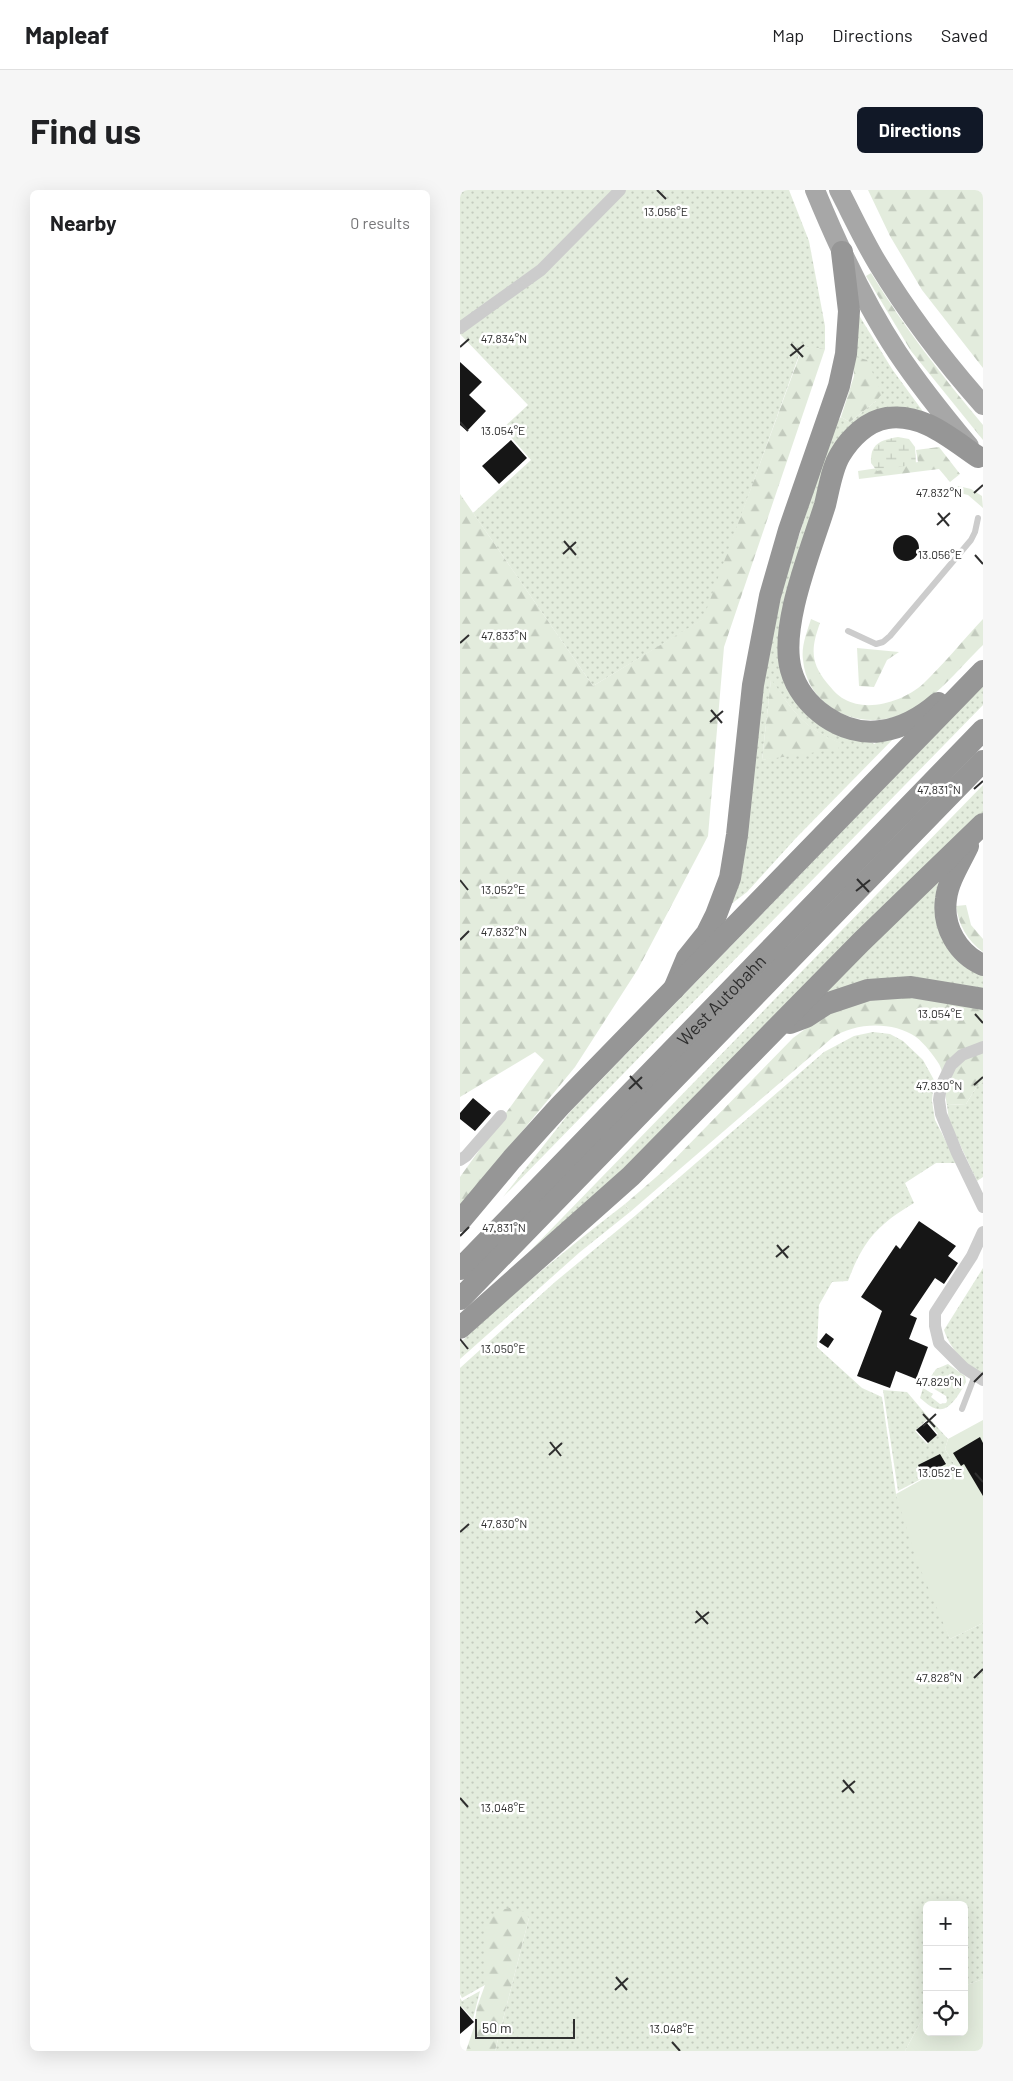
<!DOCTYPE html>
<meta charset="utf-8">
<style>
:root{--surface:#fff;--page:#f6f6f6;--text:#202124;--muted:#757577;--line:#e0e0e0;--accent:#111827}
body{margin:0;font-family:Barlow,sans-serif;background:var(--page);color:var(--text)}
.controls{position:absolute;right:15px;bottom:15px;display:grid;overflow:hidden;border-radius:8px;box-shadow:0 5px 20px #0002}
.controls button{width:45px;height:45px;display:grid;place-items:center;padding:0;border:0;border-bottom:1px solid var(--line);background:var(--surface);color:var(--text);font:25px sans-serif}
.scale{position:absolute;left:15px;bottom:12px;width:100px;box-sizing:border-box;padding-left:5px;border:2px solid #2f2f2f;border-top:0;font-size:14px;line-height:18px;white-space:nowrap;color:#2f2f2f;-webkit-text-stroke:4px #fff;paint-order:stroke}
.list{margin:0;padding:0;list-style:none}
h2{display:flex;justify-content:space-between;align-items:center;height:65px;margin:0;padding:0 20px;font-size:21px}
h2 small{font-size:16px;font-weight:400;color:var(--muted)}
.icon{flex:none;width:28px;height:28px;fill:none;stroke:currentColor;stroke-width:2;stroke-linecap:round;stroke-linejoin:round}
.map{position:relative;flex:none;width:523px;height:1861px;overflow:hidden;border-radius:8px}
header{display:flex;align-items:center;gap:30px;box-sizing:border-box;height:70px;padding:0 25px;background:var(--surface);border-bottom:1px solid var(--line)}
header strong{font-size:24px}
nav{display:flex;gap:28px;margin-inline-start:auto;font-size:18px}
.intro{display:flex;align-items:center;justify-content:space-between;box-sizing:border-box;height:120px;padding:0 30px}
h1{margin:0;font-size:35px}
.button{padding:12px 22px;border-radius:8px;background:var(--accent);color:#fff;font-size:18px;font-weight:700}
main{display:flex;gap:30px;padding:0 30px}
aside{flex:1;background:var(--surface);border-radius:8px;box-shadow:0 5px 20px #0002}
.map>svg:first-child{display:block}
</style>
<header>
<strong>Mapleaf</strong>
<nav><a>Map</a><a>Directions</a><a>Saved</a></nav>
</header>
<div class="intro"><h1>Find us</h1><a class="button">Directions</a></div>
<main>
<aside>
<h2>Nearby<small>0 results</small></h2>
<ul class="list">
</ul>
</aside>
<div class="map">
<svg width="523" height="1861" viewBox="0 0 523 1861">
<defs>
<pattern id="grass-dots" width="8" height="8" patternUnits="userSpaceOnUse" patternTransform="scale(1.25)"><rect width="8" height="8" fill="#e3ecdd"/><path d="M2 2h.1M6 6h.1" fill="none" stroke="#c3cbbe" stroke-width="1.8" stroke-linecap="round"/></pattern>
<pattern id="forest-firs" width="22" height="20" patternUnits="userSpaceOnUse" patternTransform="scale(1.25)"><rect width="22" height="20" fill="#e3ecdd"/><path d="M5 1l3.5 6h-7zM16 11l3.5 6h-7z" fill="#c3cbbe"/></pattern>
<pattern id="wetland-marsh" width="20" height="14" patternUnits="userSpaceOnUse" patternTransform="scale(1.25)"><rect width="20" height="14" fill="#e3ecdd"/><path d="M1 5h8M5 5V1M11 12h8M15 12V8" fill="none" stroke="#c3cbbe"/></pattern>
</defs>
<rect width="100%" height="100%" fill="#fff"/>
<!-- grass -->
<path fill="url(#grass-dots)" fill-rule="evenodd" d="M 0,0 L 329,0 L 349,51 L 365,136 L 365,159 L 342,157 L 244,429 L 133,496 L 13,323 L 71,270 L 43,238 L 68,215 L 0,144 Z
M 397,122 L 432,179 L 467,227 L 399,234 L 320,453 L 375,539 L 415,554 L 419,545 L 440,542 L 336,648 L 287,702 L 266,718 L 309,440 L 374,236 L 381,227 L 390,232 L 416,211 L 393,166 ZM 311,490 C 334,522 343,538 380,553 L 302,570 Z
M 523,496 L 523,515 L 43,1007 L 110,922 Z
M 523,595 L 523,623 L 405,737 L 146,996 L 68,1063 Z
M 479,689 L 478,704 L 523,782 L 523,800 L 363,804 Z
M 413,842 L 430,844 L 443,851 L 463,870 L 474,890 L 472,911 L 475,930 L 497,973 L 476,973 L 445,993 L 454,1013 C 417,1035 403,1051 388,1091 L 372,1092 L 359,1115 L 357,1157 L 402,1198 L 422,1207 L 436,1304 L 490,1449 L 523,1433 L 523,1789 L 504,1796 L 504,1715 L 467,1715 L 467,1820 L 445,1861 L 35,1861 L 69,1728 L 25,1738 L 25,1795 L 2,1808 L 0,1804 L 0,1178 L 95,1092 L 176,1025 L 364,862 L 394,846 Z
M 523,892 L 523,987 L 517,991 L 489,931 L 487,915 L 506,914 L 517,896 Z
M 165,1014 L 170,1022 L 120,1062 L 0,1169 L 0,1153 C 53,1103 108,1058 165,1014 Z
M 523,1078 L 523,1185 C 506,1175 490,1159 484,1140 Z
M 488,1174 L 505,1186 L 506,1192 C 501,1201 490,1222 478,1219 C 471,1218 465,1212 460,1208 L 463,1198 L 473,1204 L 471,1207 L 480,1214 L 486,1213 L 487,1211 L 486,1206 L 466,1194 L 476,1179 Z
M 423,1200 L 447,1202 L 469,1228 L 455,1241 L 467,1254 L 478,1244 L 467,1231 L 470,1229 L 488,1249 L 485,1259 L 494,1274 L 487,1275 L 481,1263 L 463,1288 L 438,1301 Z
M 20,1801 L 13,1829 L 2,1817 L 0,1819 L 0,1808 L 2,1811 Z"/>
<!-- forest -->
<path fill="url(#forest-firs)" d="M 408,0 L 523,0 L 523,178 L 462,100 L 430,46 Z
M 411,83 C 444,137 482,186 523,235 L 523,250 L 451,161 L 406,86 Z
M 343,156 L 365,159 L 264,457 L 248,646 L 178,779 L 115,877 L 0,1017 L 0,987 L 84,870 L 75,862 L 0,907 L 0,304 L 133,496 L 243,429 Z
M 393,166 L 407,170 L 422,204 L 416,211 L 390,232 L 381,227 L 394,186 Z
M 479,257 L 500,284 L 490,292 L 479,279 L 399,289 L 398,281 L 458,272 L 456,260 Z
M 498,296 L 511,299 L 522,306 L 523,318 L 508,305 L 496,302 Z
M 351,429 L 360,433 C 351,458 350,472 367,493 C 372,499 378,506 384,509 C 408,523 444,511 463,494 C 484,474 503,450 523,429 L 523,455 C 501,476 480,504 453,519 C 409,545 348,523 343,470 C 341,456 347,442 351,429 Z
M 397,458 L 439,462 L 427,470 L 414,497 L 399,496 Z
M 311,489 C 334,522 342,537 381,553 L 378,559 L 302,570 Z
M 506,715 L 511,735 L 523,749 L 523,762 C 507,750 499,736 496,716 Z
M 419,807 L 455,807 L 523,817 L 523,892 L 517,896 L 506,914 L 487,915 C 485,905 484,882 479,874 C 474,866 464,853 456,847 C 433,831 395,832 372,848 L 170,1022 L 165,1014 L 202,982 L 333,848 L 370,821 Z
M 53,1717 L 64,1722 L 69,1728 L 35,1861 L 6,1861 L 14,1837 L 17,1817 L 25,1795 L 25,1738 L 37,1721 Z"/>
<!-- wetland -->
<path fill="url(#wetland-marsh)" d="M 438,247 L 449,249 L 455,257 L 456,274 L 417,281 L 411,273 C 410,254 420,250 438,247 Z"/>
<!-- park -->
<path fill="#e3ecdd" d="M 523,1230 L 523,1433 L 490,1449 L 456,1369 L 436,1304 L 463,1289 L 456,1275 L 481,1262 L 487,1275 L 494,1274 L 485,1259 L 488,1249 Z
M 523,1789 L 523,1861 L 445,1861 L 467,1820 L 467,1842 L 504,1842 L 504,1796 Z"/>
<!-- building -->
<path fill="#161616" d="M 0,172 L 22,192 L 9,205 L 26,221 L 7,241 L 0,235 Z
M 51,250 L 67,268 L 39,294 L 22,276 Z
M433 358a13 13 0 1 1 26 0a13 13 0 1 1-26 0Z
M 13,908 L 31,923 L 15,941 L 0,929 L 0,923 Z
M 459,1031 L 496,1056 L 488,1066 L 498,1073 L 484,1094 L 475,1088 L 450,1125 L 457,1128 L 449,1149 L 468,1157 L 456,1189 L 436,1181 L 430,1198 L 397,1186 L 422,1121 L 401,1107 L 436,1055 L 440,1059 Z
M 366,1143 L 374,1149 L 368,1158 L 359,1152 Z
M 466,1232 L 477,1245 L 468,1253 L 456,1240 Z
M 520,1247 L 523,1253 L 523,1306 L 504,1274 L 501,1276 L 493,1263 Z
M 480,1264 L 486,1274 L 463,1286 L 458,1275 Z
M 0,1816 L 14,1832 L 0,1844 Z"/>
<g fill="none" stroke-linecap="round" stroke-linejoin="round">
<!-- lane -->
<path stroke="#ccc" stroke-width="6" d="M 388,441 L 416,454 L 423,452 L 430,446 L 511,350 L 515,342 L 518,328
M 502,1219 L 515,1185"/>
<!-- street -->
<path stroke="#ccc" stroke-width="12" d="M 0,138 L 81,80 L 160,0
M 523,857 L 502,865 L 491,875 L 481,896 L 479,910 L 481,924 L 497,963 L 523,1017
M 0,970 L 6,966 L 41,926
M 523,1042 L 512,1066 L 475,1123 L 475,1136 L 479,1153 L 504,1178 L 523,1190"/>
<!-- primary -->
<path stroke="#a7a7a7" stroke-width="20" d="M 355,0 C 378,56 404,112 437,162 C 459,195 484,226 509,256
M 379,0 C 392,25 404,51 418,74 C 449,125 484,171 523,215"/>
<!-- highway -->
<g stroke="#969696" stroke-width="22">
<path d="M 478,513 C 462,527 442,538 421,541 C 383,547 341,517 331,480 C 319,436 351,360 365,315 C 369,299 372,278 380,265 C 390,248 407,231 427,228 C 463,223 490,248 518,267"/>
<path d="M 508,656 C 500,673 488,691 486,709 C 482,737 498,764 523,775"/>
<path d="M 214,799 L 227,768 L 247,743 L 256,725 L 270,688 L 277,645 L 293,495 L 310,406 L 329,340 L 379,196 L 386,164 L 389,121 L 382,62"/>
<path d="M 330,833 L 346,827 L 366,814 L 408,800 L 451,797 L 523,809"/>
<path d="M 0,1031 L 52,969 L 100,916 L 523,481"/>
<path id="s1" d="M 0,1079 L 523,540"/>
<path d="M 0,1109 L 523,571"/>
<path d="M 0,1138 L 171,986 L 401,752 L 523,634"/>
</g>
</g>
<!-- ticks -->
<path fill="none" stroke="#2f2f2f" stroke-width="2" d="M 197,0 L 206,9M 331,154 L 343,167M 0,157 L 9,149M 330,166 L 344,155M 0,232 L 8,241M 514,303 L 523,295M 478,323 L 489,336M 477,335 L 490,323M 104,351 L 116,365M 103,364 L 116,352M 515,365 L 523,374M 0,453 L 9,445M 251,520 L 262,533M 250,532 L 263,521M 514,599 L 523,591M 397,689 L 409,702M 0,690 L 8,700M 396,701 L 410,690M 0,750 L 9,741M 515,824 L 523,833M 170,886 L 182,899M 514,895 L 523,887M 169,899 L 182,887M 0,1046 L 9,1037M 317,1055 L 328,1068M 316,1067 L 329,1056M 0,1149 L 8,1159M 514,1192 L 523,1183M 463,1224 L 475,1237M 463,1236 L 476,1224M 90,1252 L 101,1266M 89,1265 L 102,1253M 515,1283 L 523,1292M 0,1342 L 9,1334M 236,1421 L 248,1434M 235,1433 L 249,1422M 514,1488 L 523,1479M 383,1590 L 394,1603M 382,1602 L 395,1591M 0,1608 L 8,1617M 156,1787 L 167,1800M 155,1800 L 168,1788M 212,1852 L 220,1861"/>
<g text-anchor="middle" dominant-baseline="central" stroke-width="5" stroke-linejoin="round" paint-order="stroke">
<!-- street labels -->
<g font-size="18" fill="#2f2f2f" stroke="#fff">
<text stroke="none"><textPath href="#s1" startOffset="375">West Autobahn</textPath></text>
</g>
</g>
<g font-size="12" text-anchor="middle" fill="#2f2f2f" stroke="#fff" stroke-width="5" stroke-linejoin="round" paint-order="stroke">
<text x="206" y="26">13.056°E</text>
<text x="44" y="153">47.834°N</text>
<text x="43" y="245">13.054°E</text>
<text x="479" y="307">47.832°N</text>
<text x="480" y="369">13.056°E</text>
<text x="44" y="450">47.833°N</text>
<text x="479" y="604">47.831°N</text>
<text x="43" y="704">13.052°E</text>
<text x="44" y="746">47.832°N</text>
<text x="480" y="828">13.054°E</text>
<text x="479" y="900">47.830°N</text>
<text x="44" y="1042">47.831°N</text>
<text x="43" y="1163">13.050°E</text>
<text x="479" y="1196">47.829°N</text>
<text x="480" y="1287">13.052°E</text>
<text x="44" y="1338">47.830°N</text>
<text x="479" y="1492">47.828°N</text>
<text x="43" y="1622">13.048°E</text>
<text x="212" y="1843">13.048°E</text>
</g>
</svg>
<div class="controls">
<button>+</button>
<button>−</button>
<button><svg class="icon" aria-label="locate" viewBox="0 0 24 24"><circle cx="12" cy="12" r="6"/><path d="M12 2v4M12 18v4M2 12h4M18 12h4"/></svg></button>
</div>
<div class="scale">50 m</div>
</div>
</main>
